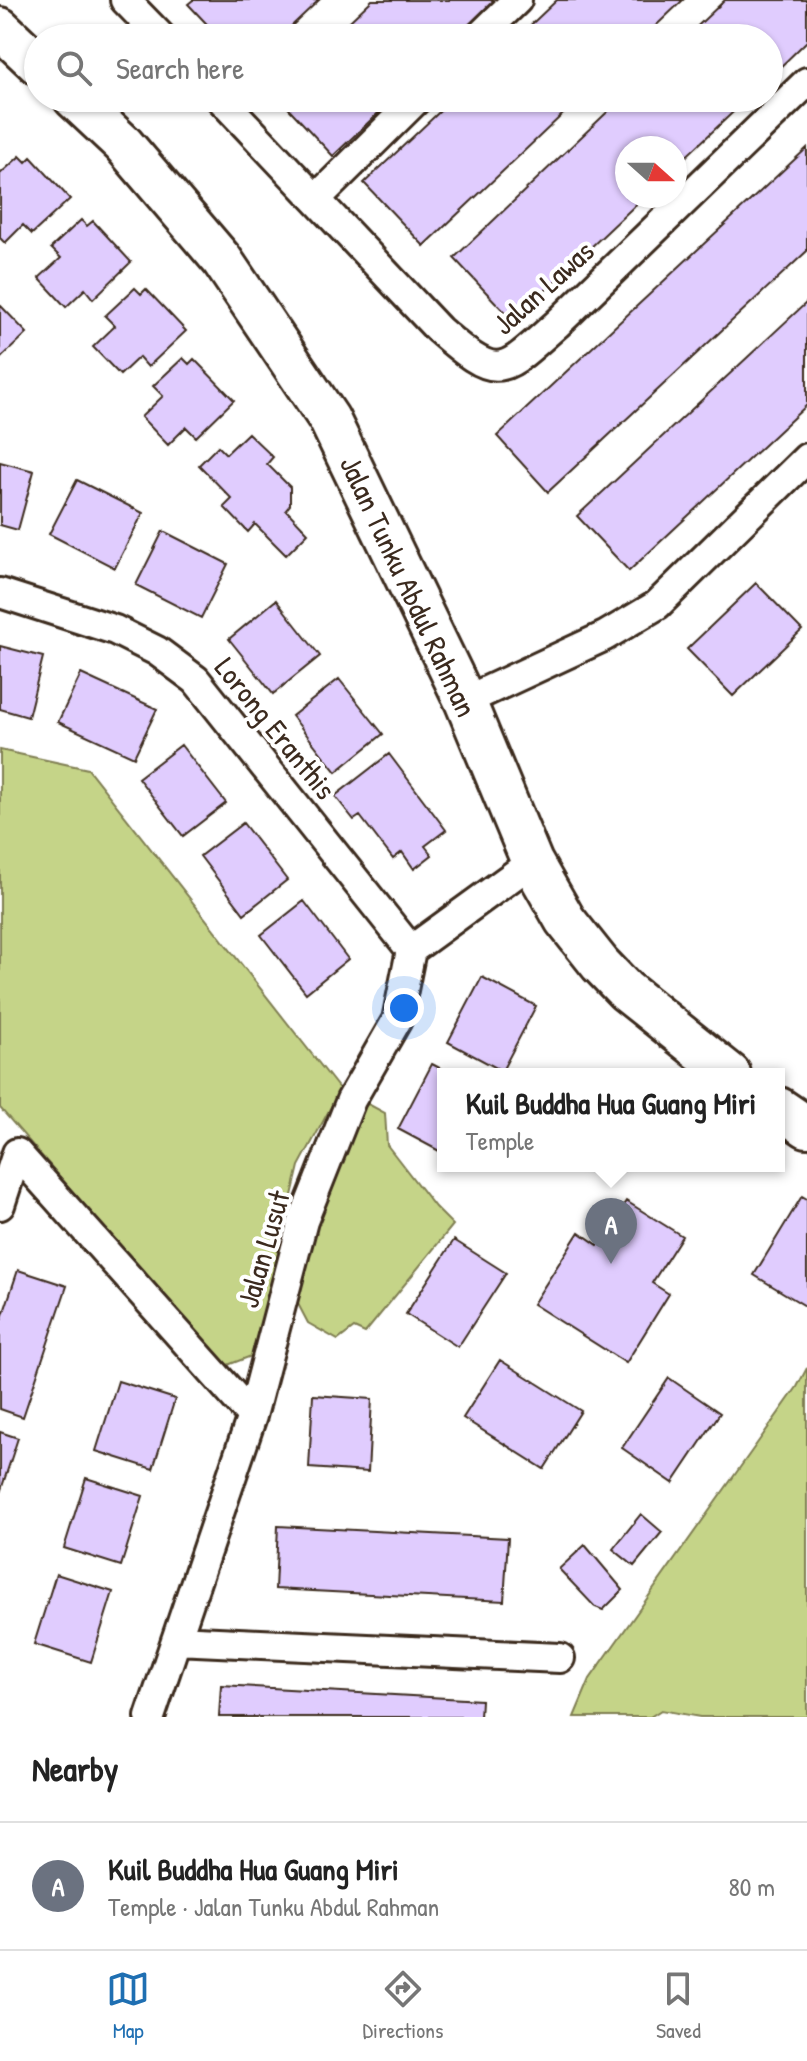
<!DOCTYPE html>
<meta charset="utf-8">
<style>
:root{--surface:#fff;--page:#f2f2f2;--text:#222;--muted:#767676;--line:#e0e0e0;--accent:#1f6fb2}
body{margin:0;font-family:"Patrick Hand",sans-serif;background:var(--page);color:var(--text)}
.compass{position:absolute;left:615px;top:136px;width:72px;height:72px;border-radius:50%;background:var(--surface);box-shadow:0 2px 6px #0004;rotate:111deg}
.you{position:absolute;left:404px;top:1008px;width:28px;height:28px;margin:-20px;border:6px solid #fff;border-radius:50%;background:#1a73e8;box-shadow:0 0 0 12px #1a73e833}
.badge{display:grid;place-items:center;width:52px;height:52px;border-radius:50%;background:var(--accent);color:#fff;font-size:26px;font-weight:700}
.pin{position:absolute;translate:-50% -66px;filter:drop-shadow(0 2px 4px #0008)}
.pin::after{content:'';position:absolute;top:42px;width:28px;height:24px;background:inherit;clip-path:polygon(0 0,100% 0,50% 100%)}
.popup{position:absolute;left:437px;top:1068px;width:348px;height:104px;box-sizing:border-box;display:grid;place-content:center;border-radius:0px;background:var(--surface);filter:drop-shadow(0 2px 6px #0005);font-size:26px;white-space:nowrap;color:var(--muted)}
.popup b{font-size:30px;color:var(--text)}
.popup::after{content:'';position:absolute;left:50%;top:100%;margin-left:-16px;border:16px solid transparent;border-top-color:var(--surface)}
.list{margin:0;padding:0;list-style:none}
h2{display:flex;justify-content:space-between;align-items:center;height:104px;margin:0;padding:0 32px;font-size:34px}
h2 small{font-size:26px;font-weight:400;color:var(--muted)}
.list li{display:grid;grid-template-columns:52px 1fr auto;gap:24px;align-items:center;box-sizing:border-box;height:128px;padding:0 32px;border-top:2px solid var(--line)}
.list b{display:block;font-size:30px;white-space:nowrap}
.list p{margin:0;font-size:26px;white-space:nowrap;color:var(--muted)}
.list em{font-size:26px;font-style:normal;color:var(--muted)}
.icon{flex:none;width:44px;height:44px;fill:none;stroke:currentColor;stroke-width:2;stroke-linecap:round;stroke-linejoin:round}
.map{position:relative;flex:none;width:807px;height:1717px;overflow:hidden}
.search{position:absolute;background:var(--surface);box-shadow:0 2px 6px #0004;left:24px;right:24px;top:24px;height:88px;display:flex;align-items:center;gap:20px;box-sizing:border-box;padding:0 28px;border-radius:44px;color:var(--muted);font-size:30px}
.sheet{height:232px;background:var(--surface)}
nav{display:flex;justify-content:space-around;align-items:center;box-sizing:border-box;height:112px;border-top:2px solid var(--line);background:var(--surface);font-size:22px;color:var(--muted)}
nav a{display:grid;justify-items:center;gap:4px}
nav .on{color:var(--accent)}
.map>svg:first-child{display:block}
</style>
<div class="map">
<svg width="807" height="1717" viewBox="0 0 807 1717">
<rect width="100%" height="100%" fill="#fff"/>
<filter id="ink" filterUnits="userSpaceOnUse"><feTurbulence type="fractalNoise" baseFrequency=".0125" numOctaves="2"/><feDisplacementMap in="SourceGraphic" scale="16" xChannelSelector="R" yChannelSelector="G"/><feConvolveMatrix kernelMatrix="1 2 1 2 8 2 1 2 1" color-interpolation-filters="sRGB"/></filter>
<g filter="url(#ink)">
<!-- green -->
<path fill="#c5d488" stroke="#807f53" stroke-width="2" d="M 0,750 L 88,769 L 340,1090 L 299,1166 L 254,1355 L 225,1366 L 0,1108 Z
M 368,1104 L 385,1113 L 387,1145 L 435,1207 L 453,1225 L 365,1333 L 354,1328 L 338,1340 L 308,1323 L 297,1302 L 322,1189 L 354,1108 Z
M 807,1368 L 807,1717 L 700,1717 L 661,1710 L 650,1717 L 574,1717 L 590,1679 L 797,1387 Z"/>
<!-- building -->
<path fill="#e0ccfe" stroke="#3b2a1e" stroke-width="2" d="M 193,0 L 319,0 L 279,38 L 220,38 L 188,4 Z
M 372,0 L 498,0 L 458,38 L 332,38 Z
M 557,0 L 683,0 L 643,38 L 517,38 Z
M 725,0 L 807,0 L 807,41 L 769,78 L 769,38 L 685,38 Z
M 279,98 L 394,98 L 333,156 Z
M 454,98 L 580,98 L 424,246 L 364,183 Z
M 622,98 L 748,98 L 675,167 L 675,148 L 627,148 L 627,196 L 645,196 L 513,321 L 454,258 Z
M 807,148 L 807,251 L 548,492 L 497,436 Z
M 20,156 L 26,162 L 31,157 L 70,199 L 32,234 L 23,225 L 5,243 L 0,238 L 0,174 Z
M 81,220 L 87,226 L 93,221 L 131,262 L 93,299 L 85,289 L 66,307 L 39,278 L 61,258 L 51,248 Z
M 135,288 L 141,294 L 146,289 L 186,331 L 148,367 L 139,357 L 120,375 L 93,347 L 115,326 L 105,316 Z
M 807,302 L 807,405 L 629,571 L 577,516 Z
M 0,305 L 27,333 L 0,359 Z
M 183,358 L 189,364 L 194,359 L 234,400 L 196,437 L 186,427 L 168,445 L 141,417 L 163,396 L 153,386 Z
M 248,433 L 273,457 L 267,464 L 290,487 L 290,505 L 286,510 L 308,533 L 286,555 L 255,524 L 248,532 L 224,507 L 232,499 L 199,465 L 218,446 L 226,454 Z
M 0,462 L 34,471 L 18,530 L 0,525 Z
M 77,480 L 143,513 L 115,568 L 49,534 Z
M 163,531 L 228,564 L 201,618 L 136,585 Z
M 756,583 L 802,630 L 733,696 L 687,649 Z
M 276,600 L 320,656 L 273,694 L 229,639 Z
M 0,646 L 43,657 L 28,717 L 0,709 Z
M 81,674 L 157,709 L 134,757 L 58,722 Z
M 339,679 L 383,734 L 336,772 L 292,716 Z
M 181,745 L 226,803 L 183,836 L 138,778 Z
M 389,754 L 446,830 L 425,846 L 432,855 L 414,869 L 402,852 L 393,859 L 360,816 L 354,820 L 335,796 Z
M 243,823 L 287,880 L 244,914 L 200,856 Z
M 304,901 L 348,959 L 306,993 L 261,935 Z
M 482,977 L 536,1006 L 502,1071 L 448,1042 Z
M 432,1064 L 451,1074 L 443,1074 L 443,1153 L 398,1129 Z
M 802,1196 L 807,1199 L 807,1307 L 754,1275 Z
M 626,1201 L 682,1236 L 652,1283 L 669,1294 L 626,1363 L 533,1304 L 579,1232 L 598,1245 Z
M 454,1240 L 506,1273 L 458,1347 L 406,1314 Z
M 18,1270 L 67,1286 L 23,1417 L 0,1409 L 0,1324 Z
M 500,1360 L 581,1411 L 544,1469 L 463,1418 Z
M 669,1378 L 720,1413 L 673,1483 L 622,1448 Z
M 118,1381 L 175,1399 L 153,1469 L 96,1451 Z
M 313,1395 L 372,1399 L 368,1472 L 309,1468 Z
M 0,1432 L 18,1438 L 0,1493 Z
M 86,1478 L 143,1496 L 121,1566 L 64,1548 Z
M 641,1514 L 662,1532 L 634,1566 L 613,1549 Z
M 278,1526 L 508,1538 L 504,1601 L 275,1589 Z
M 585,1545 L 623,1590 L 603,1610 L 595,1607 L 559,1569 Z
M 56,1574 L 113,1592 L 91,1662 L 34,1644 Z
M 221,1685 L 481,1700 L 480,1717 L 219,1717 Z"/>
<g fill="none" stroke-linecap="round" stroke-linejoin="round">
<defs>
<path id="street" d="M 125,0 L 162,38
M 478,38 L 517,0
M 220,98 L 439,330 C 500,383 500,374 557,324 L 807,82
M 317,198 L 418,98
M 0,593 L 115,630 L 157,651 L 196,680 L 411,950
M 465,701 L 605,636 L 657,605 L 807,458
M 0,1205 L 17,1153 L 252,1416
M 176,1640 L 560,1658
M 150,1717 L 252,1416 L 303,1221 L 351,1100 L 397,1020 L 411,950 L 532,862"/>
<path id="secondary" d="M 0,28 L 38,64
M 74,98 L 123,144 L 222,260 L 329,419 L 465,701 L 532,862 L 565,920 L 600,964 L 626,991 L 730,1074
M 779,1108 L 807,1127"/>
</defs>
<!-- street casing -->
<use href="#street" stroke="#3b2a1e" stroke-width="34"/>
<!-- secondary casing -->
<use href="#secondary" stroke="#3b2a1e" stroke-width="46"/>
<!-- street -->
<use href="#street" stroke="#fff" stroke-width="28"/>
<!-- secondary -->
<use href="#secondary" stroke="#fff" stroke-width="40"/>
</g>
</g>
<g text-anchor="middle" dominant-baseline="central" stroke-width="8" stroke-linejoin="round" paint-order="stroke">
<!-- street labels -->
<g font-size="30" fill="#3b2a1e" stroke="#fff">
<text transform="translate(543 287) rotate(-42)">Jalan Lawas</text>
<text transform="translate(409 586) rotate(65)">Jalan Tunku Abdul Rahman</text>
<text transform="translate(276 728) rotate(51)">Lorong Eranthis</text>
<text transform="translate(263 1249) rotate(-74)">Jalan Lusut</text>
</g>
</g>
</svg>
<svg class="compass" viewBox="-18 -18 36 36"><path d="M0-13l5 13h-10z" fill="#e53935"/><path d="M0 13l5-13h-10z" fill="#767676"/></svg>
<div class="you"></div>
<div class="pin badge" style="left:611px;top:1264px;background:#6b7280">A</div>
<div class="popup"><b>Kuil Buddha Hua Guang Miri</b>Temple</div>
<div class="search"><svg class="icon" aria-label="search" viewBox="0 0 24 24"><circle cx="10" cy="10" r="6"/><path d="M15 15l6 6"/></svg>Search here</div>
</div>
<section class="sheet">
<h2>Nearby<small></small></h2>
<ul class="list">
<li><span class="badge" style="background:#6b7280">A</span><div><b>Kuil Buddha Hua Guang Miri</b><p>Temple · Jalan Tunku Abdul Rahman</p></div><em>80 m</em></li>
</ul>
</section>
<nav>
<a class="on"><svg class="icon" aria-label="map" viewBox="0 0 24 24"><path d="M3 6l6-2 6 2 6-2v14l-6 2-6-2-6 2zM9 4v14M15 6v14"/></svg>Map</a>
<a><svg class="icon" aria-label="directions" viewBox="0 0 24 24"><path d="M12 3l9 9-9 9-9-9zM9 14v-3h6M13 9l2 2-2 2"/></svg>Directions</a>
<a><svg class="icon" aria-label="saved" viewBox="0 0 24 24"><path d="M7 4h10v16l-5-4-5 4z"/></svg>Saved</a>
</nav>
